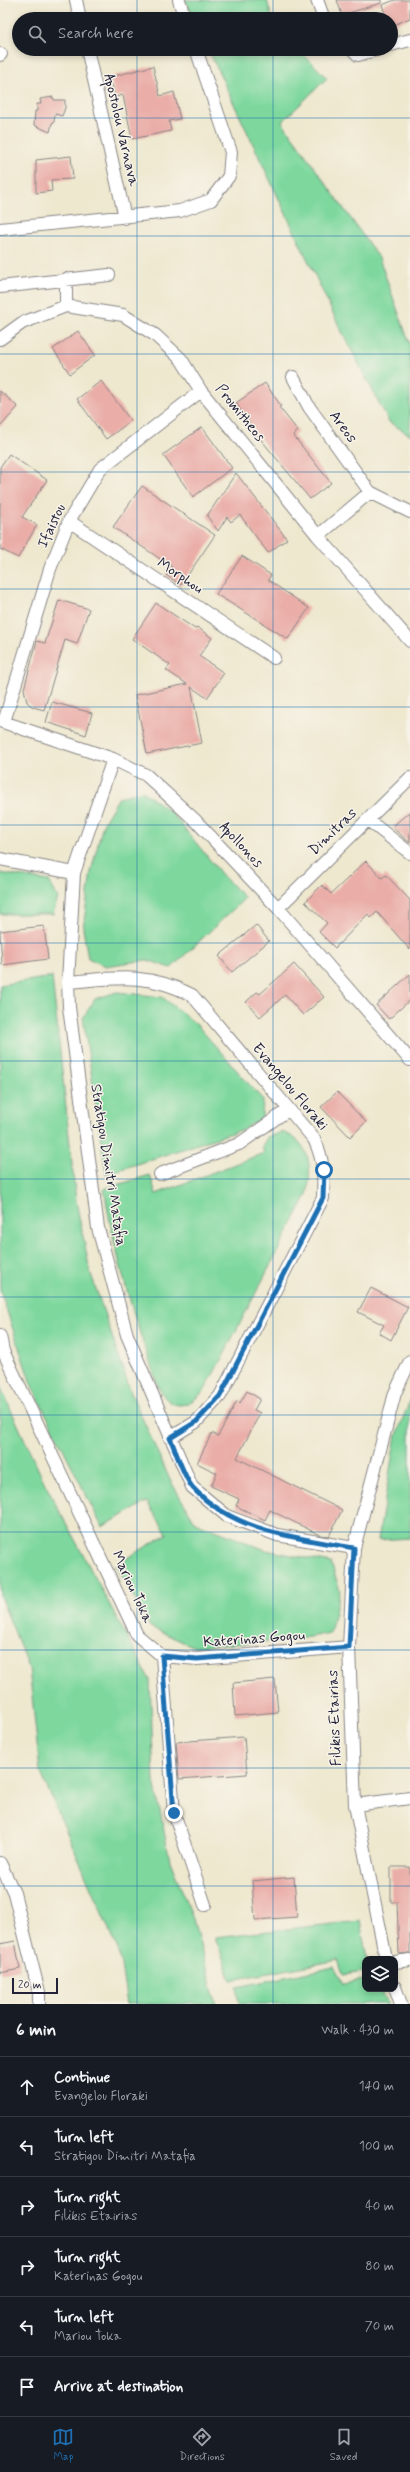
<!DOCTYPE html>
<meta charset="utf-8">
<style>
:root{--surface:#171b24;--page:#20242c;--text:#f1f3f6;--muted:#9ea1a6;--line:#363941;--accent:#1f6fb2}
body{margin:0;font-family:Mynerve,sans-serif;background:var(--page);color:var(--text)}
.controls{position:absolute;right:12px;bottom:12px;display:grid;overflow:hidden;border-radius:8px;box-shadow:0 2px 6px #0003}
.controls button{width:36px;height:36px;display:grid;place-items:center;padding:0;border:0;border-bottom:1px solid var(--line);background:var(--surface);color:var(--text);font:20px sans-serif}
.scale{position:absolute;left:12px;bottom:10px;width:46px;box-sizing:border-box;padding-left:4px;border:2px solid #22223b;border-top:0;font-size:11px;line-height:14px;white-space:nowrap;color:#22223b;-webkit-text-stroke:3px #f7f3e8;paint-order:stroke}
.stop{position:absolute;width:12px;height:12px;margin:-9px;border:3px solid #1f6fb2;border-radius:50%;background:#fff}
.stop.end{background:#1f6fb2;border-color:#fff;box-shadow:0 1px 4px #0008}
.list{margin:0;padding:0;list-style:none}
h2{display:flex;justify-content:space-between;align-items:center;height:52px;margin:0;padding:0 16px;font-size:17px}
h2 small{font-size:13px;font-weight:400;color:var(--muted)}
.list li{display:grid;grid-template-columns:26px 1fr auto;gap:12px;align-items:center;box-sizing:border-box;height:60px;padding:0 16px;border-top:1px solid var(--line)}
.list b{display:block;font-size:15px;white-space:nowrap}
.list p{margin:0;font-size:13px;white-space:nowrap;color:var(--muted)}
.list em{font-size:13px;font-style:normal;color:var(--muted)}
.icon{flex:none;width:22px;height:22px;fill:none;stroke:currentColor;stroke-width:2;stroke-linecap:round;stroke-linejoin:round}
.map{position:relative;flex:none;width:410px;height:2004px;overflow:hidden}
.search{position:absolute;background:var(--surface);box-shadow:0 2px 6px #0003;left:12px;right:12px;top:12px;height:44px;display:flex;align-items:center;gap:10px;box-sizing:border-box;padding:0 14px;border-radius:22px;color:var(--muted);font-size:15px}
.sheet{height:412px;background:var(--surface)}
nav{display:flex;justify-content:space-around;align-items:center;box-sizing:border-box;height:56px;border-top:1px solid var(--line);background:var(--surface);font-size:11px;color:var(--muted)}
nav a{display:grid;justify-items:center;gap:2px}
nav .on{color:var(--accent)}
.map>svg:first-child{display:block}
</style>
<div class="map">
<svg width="410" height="2004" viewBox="0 0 410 2004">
<rect width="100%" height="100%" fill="#f7f3e8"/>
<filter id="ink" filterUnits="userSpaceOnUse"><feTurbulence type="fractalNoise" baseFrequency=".025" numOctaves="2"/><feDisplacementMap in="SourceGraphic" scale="8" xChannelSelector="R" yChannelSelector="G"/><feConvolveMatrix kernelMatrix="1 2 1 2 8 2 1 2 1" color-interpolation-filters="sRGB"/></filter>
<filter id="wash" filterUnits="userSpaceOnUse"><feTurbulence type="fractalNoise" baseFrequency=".012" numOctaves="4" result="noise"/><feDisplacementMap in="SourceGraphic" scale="16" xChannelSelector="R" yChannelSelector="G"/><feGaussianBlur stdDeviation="0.9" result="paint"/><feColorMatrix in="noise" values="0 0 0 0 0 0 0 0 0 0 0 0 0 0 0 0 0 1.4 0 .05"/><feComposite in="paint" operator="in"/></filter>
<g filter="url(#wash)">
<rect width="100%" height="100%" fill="#eee8cf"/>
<!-- green -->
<path fill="#7ed89e" stroke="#507d6c" d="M 185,0 L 267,0 L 272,19 L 194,19 Z
M 208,49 L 298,49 L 327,78 L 282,122 L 379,258 L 410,345 L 410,435 L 389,422 L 339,326 Z
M 142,791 L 171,812 L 223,876 L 245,898 L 171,968 L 147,960 L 105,966 L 88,958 L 83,929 L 91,872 L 103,824 L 119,797 Z
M 0,873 L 49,881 L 58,898 L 53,914 L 0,914 Z
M 52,977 L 76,1201 L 90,1271 L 131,1393 L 170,1480 L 195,1522 L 266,1550 L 331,1563 L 340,1591 L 330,1633 L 293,1640 L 194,1647 L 150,1627 L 116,1565 L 167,1534 L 147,1502 L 102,1527 L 31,1384 L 0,1290 L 0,985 Z
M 117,992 L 162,997 L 196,1024 L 263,1100 L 262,1119 L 241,1130 L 106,1174 L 83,1018 L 95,999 Z
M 282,1132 C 312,1142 312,1169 307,1195 L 205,1390 C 187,1409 170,1412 158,1386 C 135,1321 115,1257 104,1189 L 150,1175 L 156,1194 L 264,1153 L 262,1147 L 267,1137 Z
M 0,1386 L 45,1484 L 150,1680 L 154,1781 L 170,1861 L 193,1919 L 216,2004 L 127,2004 L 119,1952 L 40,1771 L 29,1668 L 0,1596 Z
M 410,1400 L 410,1538 L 378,1540 L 395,1440 Z
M 360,1921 L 367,1959 L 365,1972 L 343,1975 L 338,1960 L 231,1980 L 215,1937 Z
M 334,1967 L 343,1983 L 365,1980 L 365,1989 L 381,1989 L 388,2004 L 240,2004 L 237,1987 Z"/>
<g id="blocks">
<!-- building -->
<path fill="#eaada8" d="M 337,0 L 381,0 L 381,3 L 342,15 Z
M 395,0 L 410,0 L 410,18 L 391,26 L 391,19 L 387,19 L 382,5 Z
M 153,66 L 160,96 L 174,92 L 180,119 L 169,121 L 171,131 L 132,139 L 123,95 L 115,97 L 110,77 Z
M 53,97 L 54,100 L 65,100 L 65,108 L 62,116 L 55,114 L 54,122 L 52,123 L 50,132 L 34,125 L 35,111 L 37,111 L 37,104 L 41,104 L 40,99 Z
M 71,156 L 73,179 L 51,180 L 52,191 L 36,193 L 36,160 Z
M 78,331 L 95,355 L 70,374 L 53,349 Z
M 101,381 L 131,421 L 106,439 L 77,399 Z
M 265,383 L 281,406 L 279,407 L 298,431 L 293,435 L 331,483 L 310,499 L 258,436 L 236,403 Z
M 0,391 L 18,407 L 0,427 Z
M 202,427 L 232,468 L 193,497 L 163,455 Z
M 9,454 L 47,480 L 22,517 L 37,525 L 18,558 L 0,549 L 0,467 Z
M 236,473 L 287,539 L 268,553 L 240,515 L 231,522 L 227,517 L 218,531 L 207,516 Z
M 142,486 L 215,535 L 181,585 L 166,575 L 172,567 L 113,527 Z
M 242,556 L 271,575 L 268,580 L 309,608 L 288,639 L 216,594 Z
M 59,600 L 89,609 L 77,644 L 65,640 L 44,710 L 33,707 L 27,702 L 24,689 L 37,641 L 45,643 Z
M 156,603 L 195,629 L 197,627 L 212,638 L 199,656 L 224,673 L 207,698 L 191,687 L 202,743 L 147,754 L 135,695 L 187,684 L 166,670 L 170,665 L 132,639 Z
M 52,702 L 92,713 L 86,735 L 46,722 Z
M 410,811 L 410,843 L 392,827 Z
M 366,861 L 382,878 L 386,875 L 410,900 L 410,950 L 377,912 L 371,918 L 368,914 L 335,948 L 319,932 L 327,923 L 305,902 L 322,885 L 331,894 Z
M 256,925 L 269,941 L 232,972 L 219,956 Z
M 44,926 L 48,959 L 2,965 L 0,931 Z
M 294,964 L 324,997 L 303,1015 L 285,995 L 260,1017 L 246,1002 L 257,992 L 260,994 Z
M 410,974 L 410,1000 L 389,1019 L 376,1005 Z
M 337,1092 L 366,1122 L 350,1137 L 321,1107 Z
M 371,1288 L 408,1307 L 391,1340 L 379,1333 L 384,1325 L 358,1312 Z
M 247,1391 L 260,1399 L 254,1410 L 260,1413 L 237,1458 L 342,1510 L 329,1536 L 320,1535 L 270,1510 L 265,1520 L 236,1506 L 239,1499 L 211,1486 L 217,1473 L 197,1463 L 212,1433 L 218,1436 L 237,1401 L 240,1403 Z
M 275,1679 L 278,1712 L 235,1716 L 233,1683 Z
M 244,1737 L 247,1774 L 179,1779 L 176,1742 Z
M 391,1867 L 410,1867 L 410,1953 L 399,1954 L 397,1902 L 391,1902 Z
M 294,1877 L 297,1917 L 255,1920 L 252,1881 Z
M 15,1941 L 20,1969 L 0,1973 L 0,1944 Z"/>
</g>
</g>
<g filter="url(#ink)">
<use href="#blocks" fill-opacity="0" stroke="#888585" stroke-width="1"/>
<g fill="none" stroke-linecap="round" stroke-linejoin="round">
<defs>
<path id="street" d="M 76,0 L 80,19
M 179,0 L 185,19
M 317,0 L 324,19
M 391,45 L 410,40
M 87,49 L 125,218
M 352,49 L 358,55 L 379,49
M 0,55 L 1,54
M 0,229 L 180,211 L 211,200 L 229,176 L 231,152 L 196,49
M 66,279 L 66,306
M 0,287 L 109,275
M 0,339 L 22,323 L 66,306 L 123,315 L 155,335 L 181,359 L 201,391 L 318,536 L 410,641
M 293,377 L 309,407 L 370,492 L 410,512
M 69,521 L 274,658
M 318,536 L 370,492
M 0,721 L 113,759 L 146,775 L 196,821 L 278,908 L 410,1060
M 4,722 L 50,569 L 69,521 L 100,469 L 201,391
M 113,759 L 74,873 L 68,982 L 69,1007 L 98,1228 L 127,1335 L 192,1487 L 227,1516 L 277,1535 L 354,1548
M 368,820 L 410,853
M 0,859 L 74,873
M 278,908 L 410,778
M 68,982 C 116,978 147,972 192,995 L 314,1139 C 324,1159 324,1176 323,1198 L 220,1396 L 196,1422 L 170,1438
M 160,1174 L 239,1144 L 288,1110
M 0,1336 L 3,1351 L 137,1635 L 162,1656 L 174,1813 L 205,1905
M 162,1656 L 197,1659 L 349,1647
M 355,1805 L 410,1798
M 0,1863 L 14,1893 L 39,1992 L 39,2004
M 386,1959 L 355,1805 L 349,1647 L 354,1548 L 395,1393 L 410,1361
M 395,1962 L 410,1960
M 395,1987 L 401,2004"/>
</defs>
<!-- street casing -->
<use href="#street" stroke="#888585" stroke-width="14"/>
<!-- street -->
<use href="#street" stroke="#fff" stroke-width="12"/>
</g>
</g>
<g fill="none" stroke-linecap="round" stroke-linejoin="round" filter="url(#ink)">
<!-- route -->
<path stroke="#1f6fb2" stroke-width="5" d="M 174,1813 L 162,1656 L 197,1659 L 349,1647 L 354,1548 C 297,1538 234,1532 193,1488 C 184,1478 176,1451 170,1438 L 196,1422 L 220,1396 L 323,1198 L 324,1170"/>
</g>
<!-- grid -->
<path fill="none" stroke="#1f6fb2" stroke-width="1" stroke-opacity="0.55" d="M 137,0 L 137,19M 273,0 L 273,19M 137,49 L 137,2004M 273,49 L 273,2004M 0,118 L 410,118M 0,236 L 410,236M 0,354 L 410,354M 0,472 L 410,472M 0,589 L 410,589M 0,707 L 410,707M 0,825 L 410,825M 0,943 L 410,943M 0,1061 L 410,1061M 0,1179 L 410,1179M 0,1297 L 410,1297M 0,1415 L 410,1415M 0,1532 L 410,1532M 0,1650 L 410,1650M 0,1768 L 410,1768M 0,1886 L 410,1886"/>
<g text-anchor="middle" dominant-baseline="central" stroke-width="3" stroke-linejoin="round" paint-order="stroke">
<!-- street labels -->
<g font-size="15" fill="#22223b" stroke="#f7f3e8">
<text transform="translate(121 130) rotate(77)">Apostolou Varnava</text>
<text transform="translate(240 413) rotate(51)">Promitheos</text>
<text transform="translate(343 427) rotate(54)">Areos</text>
<text transform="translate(52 526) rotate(-65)">Ifaistou</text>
<text transform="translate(180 576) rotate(34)">Morphou</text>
<text transform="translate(333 832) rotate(-44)">Dimitras</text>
<text transform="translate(241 845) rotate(47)">Apollonos</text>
<text transform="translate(290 1087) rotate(50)">Evangelou Floraki</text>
<text transform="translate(108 1165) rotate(81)">Stratigou Dimitri Matafia</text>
<text transform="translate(132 1587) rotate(65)">Mariou Toka</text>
<text transform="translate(254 1639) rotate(-4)">Katerinas Gogou</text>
<text transform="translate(335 1718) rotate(-92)">Filikis Etairias</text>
</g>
</g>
</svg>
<div class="controls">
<button><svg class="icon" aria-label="layers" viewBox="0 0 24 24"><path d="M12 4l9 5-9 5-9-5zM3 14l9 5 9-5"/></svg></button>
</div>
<div class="scale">20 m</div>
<div class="stop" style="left:324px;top:1170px"></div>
<div class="stop end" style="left:174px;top:1813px"></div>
<div class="search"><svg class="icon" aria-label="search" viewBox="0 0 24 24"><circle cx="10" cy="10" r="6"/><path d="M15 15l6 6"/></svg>Search here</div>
</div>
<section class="sheet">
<h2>6 min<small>Walk · 430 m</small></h2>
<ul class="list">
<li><svg class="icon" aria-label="ahead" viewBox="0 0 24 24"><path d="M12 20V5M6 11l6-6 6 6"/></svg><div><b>Continue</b><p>Evangelou Floraki</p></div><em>140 m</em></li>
<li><svg class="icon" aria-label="left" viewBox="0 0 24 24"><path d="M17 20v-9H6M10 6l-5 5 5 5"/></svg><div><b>Turn left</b><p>Stratigou Dimitri Matafia</p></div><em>100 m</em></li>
<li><svg class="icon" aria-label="right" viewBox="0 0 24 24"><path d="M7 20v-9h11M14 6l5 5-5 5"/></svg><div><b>Turn right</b><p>Filikis Etairias</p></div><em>40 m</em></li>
<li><svg class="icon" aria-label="right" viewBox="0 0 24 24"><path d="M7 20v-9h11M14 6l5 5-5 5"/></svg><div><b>Turn right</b><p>Katerinas Gogou</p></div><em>80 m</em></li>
<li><svg class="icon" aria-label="left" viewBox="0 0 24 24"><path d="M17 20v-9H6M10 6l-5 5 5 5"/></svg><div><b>Turn left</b><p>Mariou Toka</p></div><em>70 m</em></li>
<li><svg class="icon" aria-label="arrive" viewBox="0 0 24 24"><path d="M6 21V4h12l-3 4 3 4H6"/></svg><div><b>Arrive at destination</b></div></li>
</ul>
</section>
<nav>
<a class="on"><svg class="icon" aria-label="map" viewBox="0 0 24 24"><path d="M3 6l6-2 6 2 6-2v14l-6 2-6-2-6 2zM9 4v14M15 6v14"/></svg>Map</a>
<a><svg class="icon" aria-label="directions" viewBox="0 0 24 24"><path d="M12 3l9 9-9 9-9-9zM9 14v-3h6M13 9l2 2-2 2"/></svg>Directions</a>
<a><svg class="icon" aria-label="saved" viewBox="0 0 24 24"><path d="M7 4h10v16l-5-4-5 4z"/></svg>Saved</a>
</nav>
